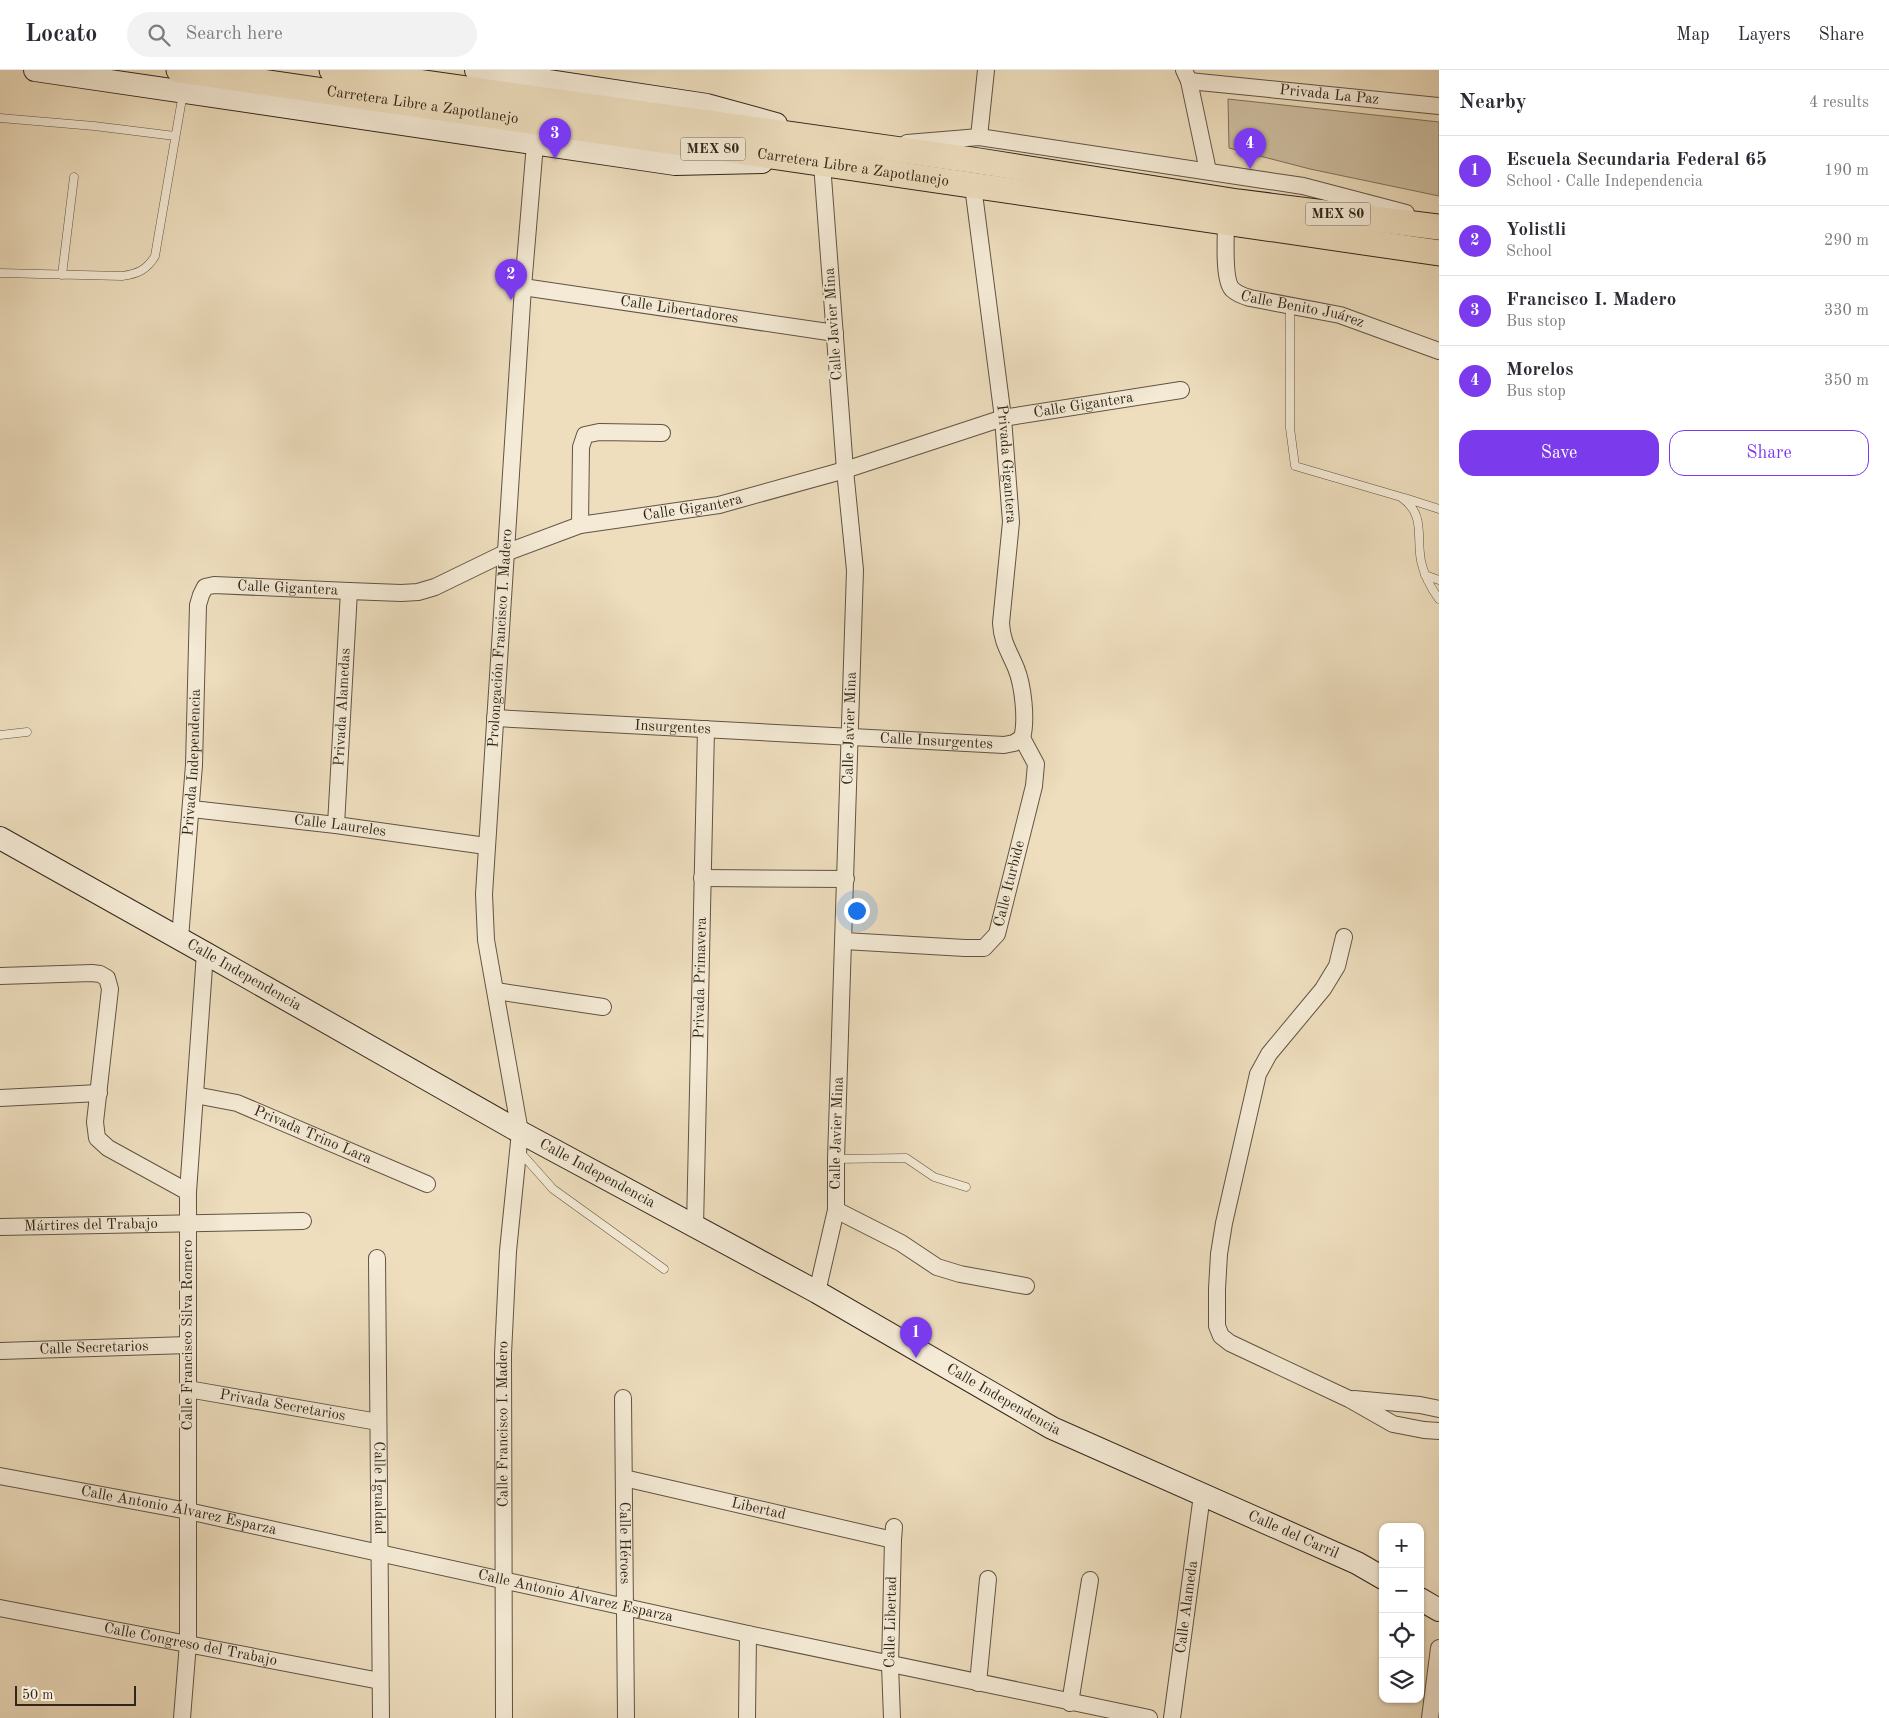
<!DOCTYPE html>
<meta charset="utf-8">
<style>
:root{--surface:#fff;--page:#f2f2f3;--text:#2b2b33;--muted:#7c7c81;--line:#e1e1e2;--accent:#7c3aed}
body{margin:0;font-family:"Old Standard TT",serif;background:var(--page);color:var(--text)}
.controls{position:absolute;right:15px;bottom:15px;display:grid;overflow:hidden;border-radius:10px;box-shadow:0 1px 4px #0004}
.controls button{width:45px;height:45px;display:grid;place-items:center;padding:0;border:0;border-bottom:1px solid var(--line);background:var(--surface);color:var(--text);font:25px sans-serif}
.scale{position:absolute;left:15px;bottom:12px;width:121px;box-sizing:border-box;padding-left:5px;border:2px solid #31261a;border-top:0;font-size:14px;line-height:18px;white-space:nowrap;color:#31261a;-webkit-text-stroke:4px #f4ead5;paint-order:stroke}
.you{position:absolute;left:856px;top:840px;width:18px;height:18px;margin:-12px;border:4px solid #fff;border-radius:50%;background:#1a73e8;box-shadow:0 0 0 8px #1a73e833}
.badge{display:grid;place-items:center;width:32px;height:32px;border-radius:50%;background:var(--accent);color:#fff;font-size:16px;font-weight:700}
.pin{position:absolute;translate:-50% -41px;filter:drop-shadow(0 1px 2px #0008)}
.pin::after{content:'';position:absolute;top:26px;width:18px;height:15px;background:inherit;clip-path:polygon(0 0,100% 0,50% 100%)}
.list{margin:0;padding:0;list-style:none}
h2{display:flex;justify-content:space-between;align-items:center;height:65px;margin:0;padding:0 20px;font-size:21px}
h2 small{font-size:16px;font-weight:400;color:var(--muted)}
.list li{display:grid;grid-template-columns:32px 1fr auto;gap:15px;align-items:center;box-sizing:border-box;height:70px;padding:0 20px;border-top:1px solid var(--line)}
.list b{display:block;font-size:19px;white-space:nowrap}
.list p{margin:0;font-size:16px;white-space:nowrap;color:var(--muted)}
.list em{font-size:16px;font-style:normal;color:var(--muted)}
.actions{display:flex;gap:10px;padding:15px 20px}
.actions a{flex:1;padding:11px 0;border:1px solid var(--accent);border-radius:15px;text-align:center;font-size:18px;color:var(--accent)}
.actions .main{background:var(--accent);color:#fff}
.icon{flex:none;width:28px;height:28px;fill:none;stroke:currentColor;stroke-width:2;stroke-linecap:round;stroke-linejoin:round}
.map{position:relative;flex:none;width:1439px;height:1648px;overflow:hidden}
header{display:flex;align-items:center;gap:30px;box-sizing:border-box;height:70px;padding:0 25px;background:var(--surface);border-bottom:1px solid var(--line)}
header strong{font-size:24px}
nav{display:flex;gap:28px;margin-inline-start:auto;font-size:18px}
.search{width:350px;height:45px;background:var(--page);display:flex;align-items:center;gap:12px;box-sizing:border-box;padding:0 18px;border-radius:28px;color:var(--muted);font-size:19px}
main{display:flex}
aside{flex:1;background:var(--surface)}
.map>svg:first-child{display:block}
</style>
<header>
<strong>Locato</strong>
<div class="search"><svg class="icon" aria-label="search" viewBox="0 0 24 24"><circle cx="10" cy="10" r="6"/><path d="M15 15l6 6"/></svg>Search here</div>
<nav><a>Map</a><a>Layers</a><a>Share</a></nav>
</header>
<main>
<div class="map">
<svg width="1439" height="1648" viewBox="0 0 1439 1648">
<rect width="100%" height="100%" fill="#eedebe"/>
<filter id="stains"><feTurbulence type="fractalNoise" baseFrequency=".004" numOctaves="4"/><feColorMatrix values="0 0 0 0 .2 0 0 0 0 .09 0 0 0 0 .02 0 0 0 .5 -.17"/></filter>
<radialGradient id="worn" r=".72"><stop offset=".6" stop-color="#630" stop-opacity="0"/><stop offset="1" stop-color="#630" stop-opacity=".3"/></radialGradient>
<!-- green -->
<path fill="#cebfa2" stroke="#80725e" d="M 1228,29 L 1439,52 L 1439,126 L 1310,99 L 1229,78 Z"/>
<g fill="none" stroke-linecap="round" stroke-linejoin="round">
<defs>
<path id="lane" d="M 0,48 L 94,56 L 175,66
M 0,203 L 122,206 C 137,204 147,200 155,186 L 183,23
M 62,205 L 74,107
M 1290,236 L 1290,358 L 1295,396 L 1401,427 C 1426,445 1416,465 1421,491 C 1424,505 1430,517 1439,529
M 1405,428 L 1439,439
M 1425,505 L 1439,510
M 0,665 L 27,662
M 520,1082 L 553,1119 L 664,1199
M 836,1089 L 906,1088 L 934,1107 L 966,1117"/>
<g id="street">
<path d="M 1184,0 L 1189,11 L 1208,101"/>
<path id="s1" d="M 1189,11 L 1439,36"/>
<path d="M 979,67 L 986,0"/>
<path d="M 907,73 L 979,67 L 1303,116 L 1406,143"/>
<path id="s2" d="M 973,116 L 1003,348 L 1011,452 L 1001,553 C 1002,572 1009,581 1016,598 C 1023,615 1027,650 1022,668"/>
<path id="s3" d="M 1226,152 C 1226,166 1223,209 1232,219 C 1237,224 1243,226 1250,228 L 1340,245 L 1439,281"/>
<path id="s4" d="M 523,217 L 835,263"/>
<path d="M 580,455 L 581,377 L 585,365 L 599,362 L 662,363"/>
<path id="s5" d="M 495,648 L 1004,675 L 1014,673 L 1022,668"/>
<path id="s6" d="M 192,739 L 336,755 L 486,776"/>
<path id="s7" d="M 336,755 L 349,521"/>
<path d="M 702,808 L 846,809"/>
<path d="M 1344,867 L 1337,896 L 1323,919 L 1269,984 L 1258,1004 L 1224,1153 L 1219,1184 L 1217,1219 L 1217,1256 L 1221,1266 L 1230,1273 L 1349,1329 L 1393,1354 L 1424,1360 L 1439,1361"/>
<path id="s8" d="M 180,868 L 194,695 L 198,535 L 201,525 L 205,517 L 214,515 L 349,521 L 401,523 L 418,522 L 435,517 L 505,483 L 580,455 L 719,435 L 845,400 L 1003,348 L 1181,320"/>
<path id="s9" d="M 844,871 L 965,878 L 984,878 L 997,864 L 1034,716 L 1036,694 L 1022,668"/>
<path d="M 0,906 L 92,903 L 100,904 L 107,908 L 110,919 L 95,1052 L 97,1068 L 108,1078 L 188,1122"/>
<path d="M 496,921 L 603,937"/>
<path id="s10" d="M 195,1025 L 237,1033 L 427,1114"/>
<path d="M 0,1028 L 99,1023"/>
<path d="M 836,1140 L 901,1173 L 937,1197 L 960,1204 L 1026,1216"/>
<path id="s11" d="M 0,1157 L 303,1151"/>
<path id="s12" d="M 695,1157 L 706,659"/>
<path id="s13" d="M 377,1188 L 381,1648"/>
<path id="s14" d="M 817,1222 L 836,1140 L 836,1089 L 855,500 L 845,400 L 822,94"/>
<path id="s15" d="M 0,1281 L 188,1275"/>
<path id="s16" d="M 188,1319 L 378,1352"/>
<path id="s17" d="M 623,1328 L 626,1648"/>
<path d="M 1354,1329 L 1420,1335 L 1439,1339"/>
<path id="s18" d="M 0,1406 L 188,1441 L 748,1564 L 1149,1648"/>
<path id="s19" d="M 624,1408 L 893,1470"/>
<path id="s20" d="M 0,1538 L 380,1611"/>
<path d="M 978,1613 L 988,1509"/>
<path d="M 1070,1633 L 1090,1510"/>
<path d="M 182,1648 L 188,1573 L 188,1122 L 205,883"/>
<path id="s21" d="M 504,1648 L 503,1284 L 508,1181 L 520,1062 L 486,870 L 484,824 L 523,217 L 535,74"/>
<path d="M 747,1648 L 748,1564"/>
<path id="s22" d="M 892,1648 L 890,1595 L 893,1470 L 894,1457"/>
<path id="s23" d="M 1172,1648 L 1202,1425"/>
<path d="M 1430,1648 L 1439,1578"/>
</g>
<g id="secondary">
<path d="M 35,0 L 675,94 L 762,92"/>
<path d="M 476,0 L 707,35 L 776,54"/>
<path id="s24" d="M 0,768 L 205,883 L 520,1062 L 817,1222 L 1052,1358 L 1357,1493 L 1383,1508"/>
<path d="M 1420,1529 L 1439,1540"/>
</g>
<g id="primary">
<path id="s25" d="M 179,0 L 1439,183"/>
<path d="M 332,0 L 979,91 L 1238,132 L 1439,157"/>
</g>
</defs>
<!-- lane casing -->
<use href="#lane" stroke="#605443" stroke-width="9"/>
<!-- street casing -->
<use href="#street" stroke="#605443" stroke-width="18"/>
<!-- secondary casing -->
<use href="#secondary" stroke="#31261a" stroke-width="24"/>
<!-- primary casing -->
<use href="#primary" stroke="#31261a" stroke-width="27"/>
<!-- lane -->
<use href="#lane" stroke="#f4ead5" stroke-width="8"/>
<!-- street -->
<use href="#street" stroke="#f4ead5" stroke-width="16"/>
<!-- secondary -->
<use href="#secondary" stroke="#f4ead5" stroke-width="22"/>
<!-- primary -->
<use href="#primary" stroke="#eedebe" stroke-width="25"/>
</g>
<g text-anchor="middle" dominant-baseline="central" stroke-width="4" stroke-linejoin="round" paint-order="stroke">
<!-- shield labels -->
<g fill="#f4ead5" stroke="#6c6152" stroke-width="1">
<rect x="680.5" y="67.5" width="65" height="23" rx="4"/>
<rect x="1305.5" y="132.5" width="65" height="23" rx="4"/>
</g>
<g font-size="14" font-weight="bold" fill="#31261a">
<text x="713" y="79">MEX 80</text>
<text x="1338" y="144">MEX 80</text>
</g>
<!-- street labels -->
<g font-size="15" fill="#31261a" stroke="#f4ead5">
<text stroke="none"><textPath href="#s1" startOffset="141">Privada La Paz</textPath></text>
<text stroke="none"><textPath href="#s25" startOffset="246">Carretera Libre a Zapotlanejo</textPath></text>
<text stroke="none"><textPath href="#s25" startOffset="681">Carretera Libre a Zapotlanejo</textPath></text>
<text stroke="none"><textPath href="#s3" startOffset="142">Calle Benito Juárez</textPath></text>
<text stroke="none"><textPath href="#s4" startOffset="158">Calle Libertadores</textPath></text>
<text transform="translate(834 254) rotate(-94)">Calle Javier Mina</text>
<text stroke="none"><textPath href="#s8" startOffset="1261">Calle Gigantera</textPath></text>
<text stroke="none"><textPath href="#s2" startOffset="280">Privada Gigantera</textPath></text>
<text stroke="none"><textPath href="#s8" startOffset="856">Calle Gigantera</textPath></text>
<text stroke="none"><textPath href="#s8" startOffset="436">Calle Gigantera</textPath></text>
<text stroke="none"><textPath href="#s21" startOffset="1084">Prolongación Francisco I. Madero</textPath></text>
<text stroke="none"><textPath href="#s7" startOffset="118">Privada Alamedas</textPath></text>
<text stroke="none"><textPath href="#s5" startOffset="178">Insurgentes</textPath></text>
<text stroke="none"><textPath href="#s14" startOffset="566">Calle Javier Mina</textPath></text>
<text stroke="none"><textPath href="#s5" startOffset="442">Calle Insurgentes</textPath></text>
<text stroke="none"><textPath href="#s8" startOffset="176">Privada Independencia</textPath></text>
<text stroke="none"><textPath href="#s6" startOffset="149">Calle Laureles</textPath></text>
<text stroke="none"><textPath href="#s9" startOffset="211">Calle Iturbide</textPath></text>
<text stroke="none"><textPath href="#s24" startOffset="280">Calle Independencia</textPath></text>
<text stroke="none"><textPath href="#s12" startOffset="249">Privada Primavera</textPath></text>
<text stroke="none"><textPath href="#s14" startOffset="161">Calle Javier Mina</textPath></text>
<text stroke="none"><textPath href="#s10" startOffset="125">Privada Trino Lara</textPath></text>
<text stroke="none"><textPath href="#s24" startOffset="685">Calle Independencia</textPath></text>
<text stroke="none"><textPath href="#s11" startOffset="91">Mártires del Trabajo</textPath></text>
<text transform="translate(188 1265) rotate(-90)">Calle Francisco Silva Romero</text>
<text stroke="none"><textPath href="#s15" startOffset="94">Calle Secretarios</textPath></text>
<text stroke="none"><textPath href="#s24" startOffset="1150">Calle Independencia</textPath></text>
<text stroke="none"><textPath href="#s16" startOffset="96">Privada Secretarios</textPath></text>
<text stroke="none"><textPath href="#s21" startOffset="294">Calle Francisco I. Madero</textPath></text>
<text stroke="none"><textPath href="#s13" startOffset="230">Calle Igualdad</textPath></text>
<text stroke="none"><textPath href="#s19" startOffset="138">Libertad</textPath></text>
<text stroke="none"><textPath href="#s18" startOffset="182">Calle Antonio Álvarez Esparza</textPath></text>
<text stroke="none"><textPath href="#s24" startOffset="1470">Calle del Carril</textPath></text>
<text stroke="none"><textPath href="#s17" startOffset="145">Calle Héroes</textPath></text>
<text stroke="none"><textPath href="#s18" startOffset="588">Calle Antonio Álvarez Esparza</textPath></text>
<text stroke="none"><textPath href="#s23" startOffset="112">Calle Alameda</textPath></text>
<text stroke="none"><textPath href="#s22" startOffset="96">Calle Libertad</textPath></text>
<text stroke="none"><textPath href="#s20" startOffset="194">Calle Congreso del Trabajo</textPath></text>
</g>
</g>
<rect width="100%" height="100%" filter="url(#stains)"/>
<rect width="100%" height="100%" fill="url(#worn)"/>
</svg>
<div class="controls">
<button>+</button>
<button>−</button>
<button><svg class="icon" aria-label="locate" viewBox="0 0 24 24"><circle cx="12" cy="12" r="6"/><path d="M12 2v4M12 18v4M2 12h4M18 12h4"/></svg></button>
<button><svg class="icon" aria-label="layers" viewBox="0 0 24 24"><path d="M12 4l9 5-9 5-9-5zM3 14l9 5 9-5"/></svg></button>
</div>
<div class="scale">50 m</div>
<div class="you"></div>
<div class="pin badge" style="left:916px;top:1288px">1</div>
<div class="pin badge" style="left:511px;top:230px">2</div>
<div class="pin badge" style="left:555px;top:89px">3</div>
<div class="pin badge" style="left:1250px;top:99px">4</div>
</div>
<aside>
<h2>Nearby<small>4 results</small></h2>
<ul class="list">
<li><span class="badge">1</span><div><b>Escuela Secundaria Federal 65</b><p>School · Calle Independencia</p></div><em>190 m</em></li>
<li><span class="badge">2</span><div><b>Yolistli</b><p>School</p></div><em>290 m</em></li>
<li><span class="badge">3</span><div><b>Francisco I. Madero</b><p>Bus stop</p></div><em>330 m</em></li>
<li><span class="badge">4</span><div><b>Morelos</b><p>Bus stop</p></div><em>350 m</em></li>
</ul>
<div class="actions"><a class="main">Save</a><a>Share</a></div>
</aside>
</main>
